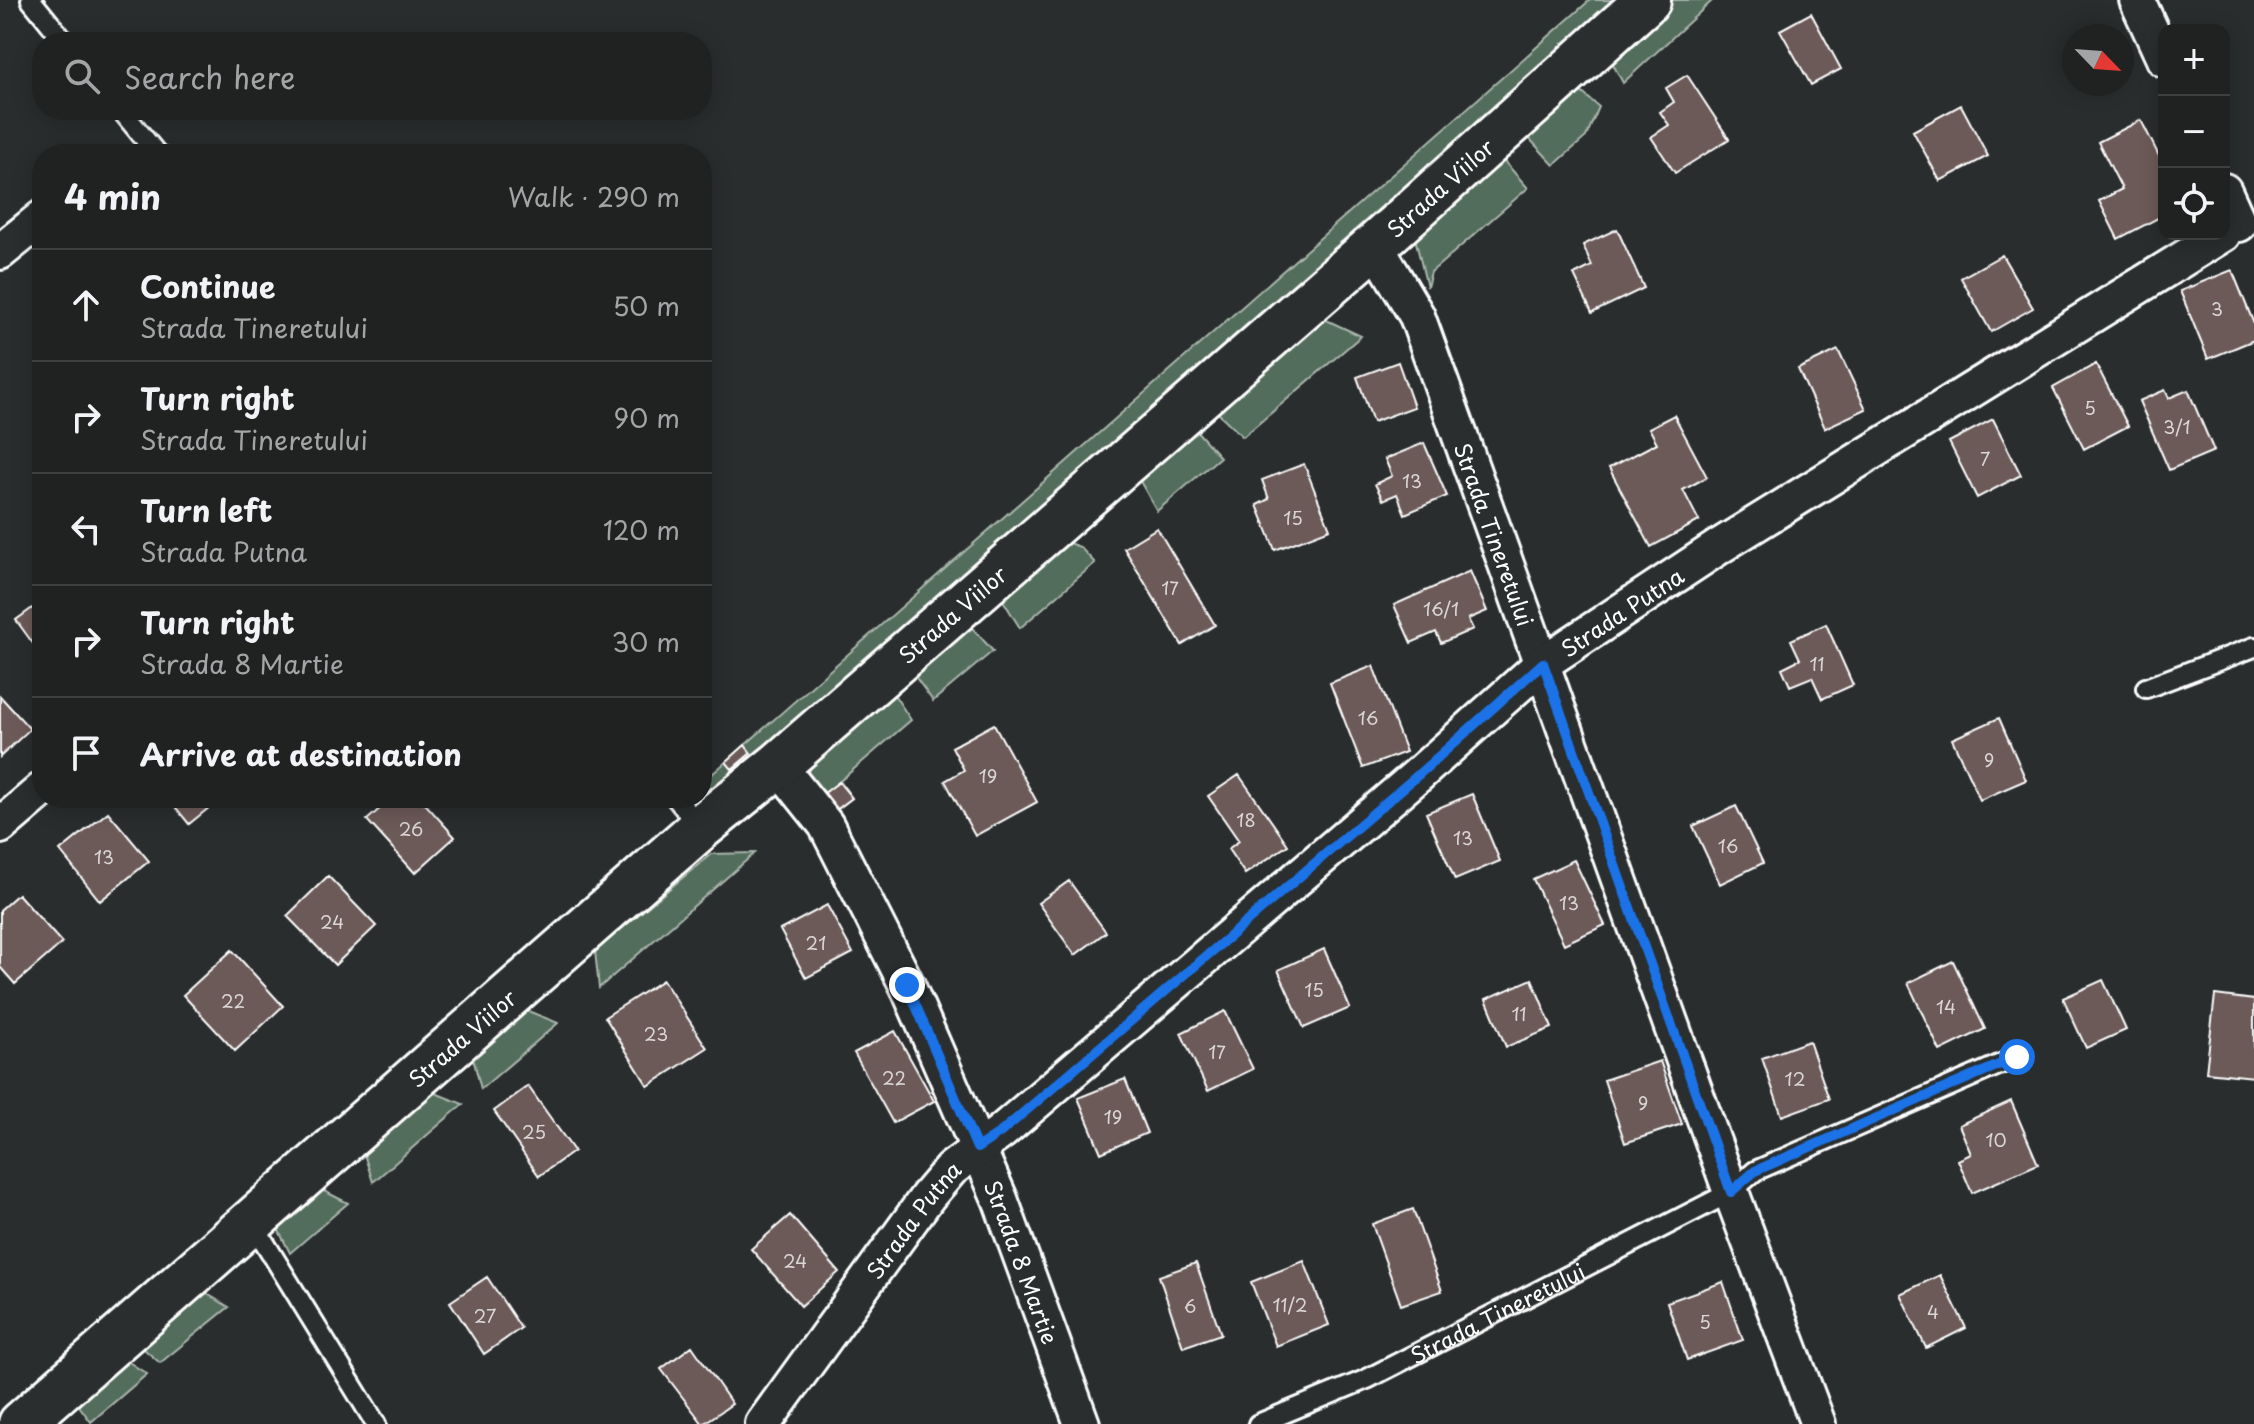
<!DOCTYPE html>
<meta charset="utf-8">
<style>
:root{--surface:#202222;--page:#2d2f2f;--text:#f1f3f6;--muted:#a2a4a5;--line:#3d3f40}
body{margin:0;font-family:"Playpen Sans",sans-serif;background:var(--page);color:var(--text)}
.controls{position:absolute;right:24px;top:24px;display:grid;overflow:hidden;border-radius:16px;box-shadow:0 4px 20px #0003}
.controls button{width:72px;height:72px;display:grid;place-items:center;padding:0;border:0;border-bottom:2px solid var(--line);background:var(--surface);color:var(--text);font:40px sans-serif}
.compass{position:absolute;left:2062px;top:24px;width:72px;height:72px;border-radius:50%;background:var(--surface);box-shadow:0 4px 20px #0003;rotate:115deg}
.stop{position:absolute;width:24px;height:24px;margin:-18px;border:6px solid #1a73e8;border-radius:50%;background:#fff}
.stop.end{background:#1a73e8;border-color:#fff;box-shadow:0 2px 8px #0008}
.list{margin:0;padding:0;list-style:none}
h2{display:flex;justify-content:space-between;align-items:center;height:104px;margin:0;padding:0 32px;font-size:34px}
h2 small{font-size:26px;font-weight:400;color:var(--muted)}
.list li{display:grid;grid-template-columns:52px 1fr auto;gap:24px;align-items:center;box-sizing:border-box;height:112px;padding:0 32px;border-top:2px solid var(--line)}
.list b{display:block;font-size:30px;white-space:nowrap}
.list p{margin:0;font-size:26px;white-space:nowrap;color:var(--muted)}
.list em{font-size:26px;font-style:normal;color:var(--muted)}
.icon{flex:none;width:44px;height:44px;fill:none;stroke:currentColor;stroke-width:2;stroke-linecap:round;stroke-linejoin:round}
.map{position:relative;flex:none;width:2254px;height:1424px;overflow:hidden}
.search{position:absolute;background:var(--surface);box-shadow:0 4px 20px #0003;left:32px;top:32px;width:680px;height:88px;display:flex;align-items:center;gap:20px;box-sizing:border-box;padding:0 28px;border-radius:32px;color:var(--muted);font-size:30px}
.panel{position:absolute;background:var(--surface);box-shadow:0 4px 20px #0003;left:32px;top:144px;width:680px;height:664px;border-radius:32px}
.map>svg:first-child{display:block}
</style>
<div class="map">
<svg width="2254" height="1424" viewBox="0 0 2254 1424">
<rect width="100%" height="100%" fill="#2a2d2e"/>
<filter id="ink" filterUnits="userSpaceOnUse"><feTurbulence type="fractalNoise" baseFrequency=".0125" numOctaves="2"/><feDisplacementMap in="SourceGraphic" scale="16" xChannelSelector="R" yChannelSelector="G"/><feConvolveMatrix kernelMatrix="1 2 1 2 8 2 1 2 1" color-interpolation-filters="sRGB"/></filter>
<g filter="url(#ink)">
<!-- green -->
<path fill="#536d5b" stroke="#a9b6ad" stroke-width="2" d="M 1590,0 L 1617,0 L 721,786 L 702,790 L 702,783 Z
M 1673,0 L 1713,0 L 1623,83 L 1609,57 Z
M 1579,90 L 1599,107 L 1586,137 L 1554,165 L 1526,135 Z
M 1503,160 L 1528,188 L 1431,272 L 1427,287 L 1415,238 Z
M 1322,318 L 1361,336 L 1243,437 L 1213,408 Z
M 1194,428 L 1220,457 L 1157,511 L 1137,476 Z
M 1063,541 L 1080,547 L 1095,563 L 1020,628 L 998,592 Z
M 966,621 L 993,651 L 933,701 L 911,671 Z
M 891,690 L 911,720 L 840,781 L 852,798 L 835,811 L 807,773 L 812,761 Z
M 755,853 L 599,988 L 595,951 L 711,854 Z
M 523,1009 L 558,1023 L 481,1089 L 472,1054 Z
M 430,1091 L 463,1104 L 373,1182 L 362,1148 Z
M 318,1188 L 348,1203 L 290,1253 L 276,1225 Z
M 199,1289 L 229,1307 L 160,1363 L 137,1343 Z
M 121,1357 L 147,1374 L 91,1422 L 74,1399 Z"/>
<!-- building -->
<path fill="#6c5a58" stroke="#fff" stroke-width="2" d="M 1811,13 L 1841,69 L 1811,85 L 1780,30 Z
M 1687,75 L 1729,139 L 1675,173 L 1651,137 L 1669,125 L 1660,112 L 1674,102 L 1666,88 Z
M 1961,105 L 1988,156 L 1940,181 L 1913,131 Z
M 2141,120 L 2164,166 L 2164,215 L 2118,239 L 2099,201 L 2122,189 L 2098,142 Z
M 1617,229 L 1644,288 L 1592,313 L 1574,275 L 1592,266 L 1583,245 Z
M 2002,255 L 2033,308 L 1991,332 L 1961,278 Z
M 2232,270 L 2254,324 L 2254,340 L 2208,359 L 2180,291 Z
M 1838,350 L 1866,409 L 1825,428 L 1798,369 Z
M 1398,362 L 1414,407 L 1373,422 L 1357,377 Z
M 2096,364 L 2128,426 L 2084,449 L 2053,388 Z
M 2165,390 L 2169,398 L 2188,390 L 2214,451 L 2169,470 L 2139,401 Z
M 1674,415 L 1707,477 L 1683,490 L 1699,521 L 1651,547 L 1609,468 L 1657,443 L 1649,428 Z
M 1993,419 L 2021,475 L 1977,498 L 1949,442 Z
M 1424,443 L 1447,496 L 1405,514 L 1397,494 L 1383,500 L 1375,484 L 1392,476 L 1385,459 Z
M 1304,464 L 1330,529 L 1275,550 L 1257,505 L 1269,499 L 1262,480 Z
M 1157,528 L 1215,625 L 1182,645 L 1124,548 Z
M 1470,571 L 1487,611 L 1468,619 L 1473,629 L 1441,643 L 1436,632 L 1411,643 L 1394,605 Z
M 42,601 L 42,656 L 16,620 Z
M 1826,624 L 1853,685 L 1822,699 L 1812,677 L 1790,686 L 1782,668 L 1800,659 L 1791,640 Z
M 1373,666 L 1406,752 L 1363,768 L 1330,683 Z
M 0,696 L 30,729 L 0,757 Z
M 1999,718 L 2026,780 L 1980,800 L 1952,739 Z
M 994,724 L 1037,802 L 975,836 L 945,781 L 964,770 L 952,747 Z
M 745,745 L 751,753 L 732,769 L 726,762 Z
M 1239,775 L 1288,845 L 1245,874 L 1228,849 L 1239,841 L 1208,796 Z
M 839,782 L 852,798 L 835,811 L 823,794 Z
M 1472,794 L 1500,861 L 1455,880 L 1426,813 Z
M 168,798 L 221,798 L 189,824 Z
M 392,798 L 420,798 L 455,837 L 415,873 L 367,820 Z
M 1736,806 L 1763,863 L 1720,884 L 1693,826 Z
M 108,812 L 149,861 L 100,901 L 60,851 Z
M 1574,860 L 1605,925 L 1564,944 L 1533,879 Z
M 328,876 L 376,926 L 335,965 L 287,916 Z
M 1069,881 L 1106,932 L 1075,955 L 1038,903 Z
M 18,894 L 62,943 L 15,984 L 0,967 L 0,910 Z
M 827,905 L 853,953 L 806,978 L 780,930 Z
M 1324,949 L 1350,1008 L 1304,1028 L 1278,970 Z
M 232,950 L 283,1006 L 235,1051 L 183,995 Z
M 1953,961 L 1985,1029 L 1940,1051 L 1908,983 Z
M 1532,979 L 1552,1028 L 1506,1047 L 1486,999 Z
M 663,980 L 707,1048 L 648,1086 L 605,1017 Z
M 2103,980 L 2126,1030 L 2086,1048 L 2063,998 Z
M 2215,995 L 2254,1000 L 2254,1077 L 2206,1072 Z
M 1225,1011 L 1253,1069 L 1208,1091 L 1181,1033 Z
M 895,1031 L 934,1101 L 893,1123 L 854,1053 Z
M 1809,1041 L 1829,1099 L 1782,1116 L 1762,1058 Z
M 1660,1061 L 1682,1124 L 1625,1143 L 1604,1080 Z
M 1125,1079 L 1147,1133 L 1101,1153 L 1078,1098 Z
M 528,1086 L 574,1151 L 539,1176 L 494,1111 Z
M 2011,1101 L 2038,1164 L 1972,1193 L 1958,1160 L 1971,1154 L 1959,1125 Z
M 1413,1209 L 1442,1291 L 1401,1305 L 1372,1224 Z
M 790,1215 L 839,1272 L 801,1306 L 751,1249 Z
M 1304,1261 L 1329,1325 L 1276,1346 L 1251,1282 Z
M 1196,1263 L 1221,1334 L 1183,1347 L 1159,1276 Z
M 1940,1275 L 1966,1328 L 1926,1348 L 1900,1294 Z
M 487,1277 L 521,1328 L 484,1354 L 450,1302 Z
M 1723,1282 L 1743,1340 L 1687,1360 L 1667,1302 Z
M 692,1346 L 732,1404 L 703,1424 L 661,1369 Z"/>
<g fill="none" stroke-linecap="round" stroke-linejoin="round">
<defs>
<g id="lane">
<path d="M 31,0 L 65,42"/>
<path d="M 121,110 L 157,154"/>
<path d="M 2146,688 L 2254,647"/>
<path d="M 676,798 L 700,828"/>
<path d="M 252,1222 L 376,1424"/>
<path id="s1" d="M 1258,1424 L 1367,1379 L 1731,1192 L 1755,1171 L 2017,1057"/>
</g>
<g id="street">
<path d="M 2137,0 L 2164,59"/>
<path d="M 2224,191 L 2239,224"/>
<path id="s2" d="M 1375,245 L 1417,316 L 1731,1192 L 1818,1424"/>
<path d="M 0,252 L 42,218"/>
<path id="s3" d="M 778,765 L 826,825 L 907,985 L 1000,1199 L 1082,1424"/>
<path d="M 0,826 L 42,790"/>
<path id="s4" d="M 763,1424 L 928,1196 L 951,1169 L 1001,1132 L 1418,775 L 1543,663 L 1720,546 L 2223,234"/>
</g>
<g id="secondary">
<path id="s5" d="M 21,1424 L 700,828 L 778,765 L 1375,245 L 1648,0"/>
</g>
</defs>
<!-- lane casing -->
<use href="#lane" stroke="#fff" stroke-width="24"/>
<!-- street casing -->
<use href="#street" stroke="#fff" stroke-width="40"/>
<!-- secondary casing -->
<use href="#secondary" stroke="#fff" stroke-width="50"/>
<!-- lane -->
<use href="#lane" stroke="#2a2d2e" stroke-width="18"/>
<!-- street -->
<use href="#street" stroke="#2a2d2e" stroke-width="34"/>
<!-- secondary -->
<use href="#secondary" stroke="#2a2d2e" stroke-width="44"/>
</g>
</g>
<g fill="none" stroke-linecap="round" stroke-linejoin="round" filter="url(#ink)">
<!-- route -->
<path stroke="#1a73e8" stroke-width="10" d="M 907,985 L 977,1148 L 1001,1132 L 1418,775 L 1543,663 L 1731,1192 L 1755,1171 L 2017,1057"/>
</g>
<g text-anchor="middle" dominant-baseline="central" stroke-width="6" stroke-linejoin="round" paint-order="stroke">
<!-- number labels -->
<g font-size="18" fill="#dad6d5">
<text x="2217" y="308">3</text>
<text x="2090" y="407">5</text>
<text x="2177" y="426">3/1</text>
<text x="1985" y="458">7</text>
<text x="1412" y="480">13</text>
<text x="1293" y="517">15</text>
<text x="1170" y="587">17</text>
<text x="1441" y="608">16/1</text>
<text x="1817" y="663">11</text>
<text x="1368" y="717">16</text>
<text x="1989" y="759">9</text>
<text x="988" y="775">19</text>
<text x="1246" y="819">18</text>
<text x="411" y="828">26</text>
<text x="1463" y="837">13</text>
<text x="1728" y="845">16</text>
<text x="104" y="856">13</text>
<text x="1569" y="902">13</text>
<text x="332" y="921">24</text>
<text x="816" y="942">21</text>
<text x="1314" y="989">15</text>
<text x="233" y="1000">22</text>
<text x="1946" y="1006">14</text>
<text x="1519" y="1013">11</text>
<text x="656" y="1033">23</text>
<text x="1217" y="1051">17</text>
<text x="894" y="1077">22</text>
<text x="1795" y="1078">12</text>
<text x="1643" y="1102">9</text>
<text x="1113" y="1116">19</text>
<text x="534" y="1131">25</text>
<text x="1996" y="1139">10</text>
<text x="795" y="1260">24</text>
<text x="1290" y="1304">11/2</text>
<text x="1190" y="1305">6</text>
<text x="1933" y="1311">4</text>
<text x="485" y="1315">27</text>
<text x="1705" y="1321">5</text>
</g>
<!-- street labels -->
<g font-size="22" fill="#fff" stroke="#2a2d2e">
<text stroke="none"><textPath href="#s5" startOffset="1882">Strada Viilor</textPath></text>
<text stroke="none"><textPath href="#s2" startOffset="314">Strada Tineretului</textPath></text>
<text stroke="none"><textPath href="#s4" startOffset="1190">Strada Putna</textPath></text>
<text stroke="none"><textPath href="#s5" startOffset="1234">Strada Viilor</textPath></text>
<text stroke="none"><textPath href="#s5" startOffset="586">Strada Viilor</textPath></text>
<text stroke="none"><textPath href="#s4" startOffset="254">Strada Putna</textPath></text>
<text stroke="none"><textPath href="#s3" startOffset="556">Strada 8 Martie</textPath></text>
<text stroke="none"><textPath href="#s1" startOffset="264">Strada Tineretului</textPath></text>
</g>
</g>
</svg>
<div class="controls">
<button>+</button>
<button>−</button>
<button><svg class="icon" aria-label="locate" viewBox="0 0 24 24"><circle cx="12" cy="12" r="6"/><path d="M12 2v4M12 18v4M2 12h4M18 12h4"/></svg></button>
</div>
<svg class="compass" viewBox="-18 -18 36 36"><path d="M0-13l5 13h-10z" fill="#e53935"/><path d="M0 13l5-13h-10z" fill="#a2a4a5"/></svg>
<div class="stop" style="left:2017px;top:1057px"></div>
<div class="stop end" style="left:907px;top:985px"></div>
<div class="search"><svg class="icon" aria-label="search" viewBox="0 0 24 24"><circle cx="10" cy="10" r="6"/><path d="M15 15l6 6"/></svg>Search here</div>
<section class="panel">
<h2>4 min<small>Walk · 290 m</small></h2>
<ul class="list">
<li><svg class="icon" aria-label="ahead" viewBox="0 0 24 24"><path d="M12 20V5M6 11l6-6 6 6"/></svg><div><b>Continue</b><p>Strada Tineretului</p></div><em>50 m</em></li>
<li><svg class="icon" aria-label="right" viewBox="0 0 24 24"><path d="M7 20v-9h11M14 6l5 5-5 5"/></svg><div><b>Turn right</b><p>Strada Tineretului</p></div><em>90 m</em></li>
<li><svg class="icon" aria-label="left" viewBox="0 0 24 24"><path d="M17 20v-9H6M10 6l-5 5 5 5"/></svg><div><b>Turn left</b><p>Strada Putna</p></div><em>120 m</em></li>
<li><svg class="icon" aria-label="right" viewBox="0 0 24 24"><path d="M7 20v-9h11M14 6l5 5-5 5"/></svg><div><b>Turn right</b><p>Strada 8 Martie</p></div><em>30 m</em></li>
<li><svg class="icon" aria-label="arrive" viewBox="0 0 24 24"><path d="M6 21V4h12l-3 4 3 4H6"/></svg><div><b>Arrive at destination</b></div></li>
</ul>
</section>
</div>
